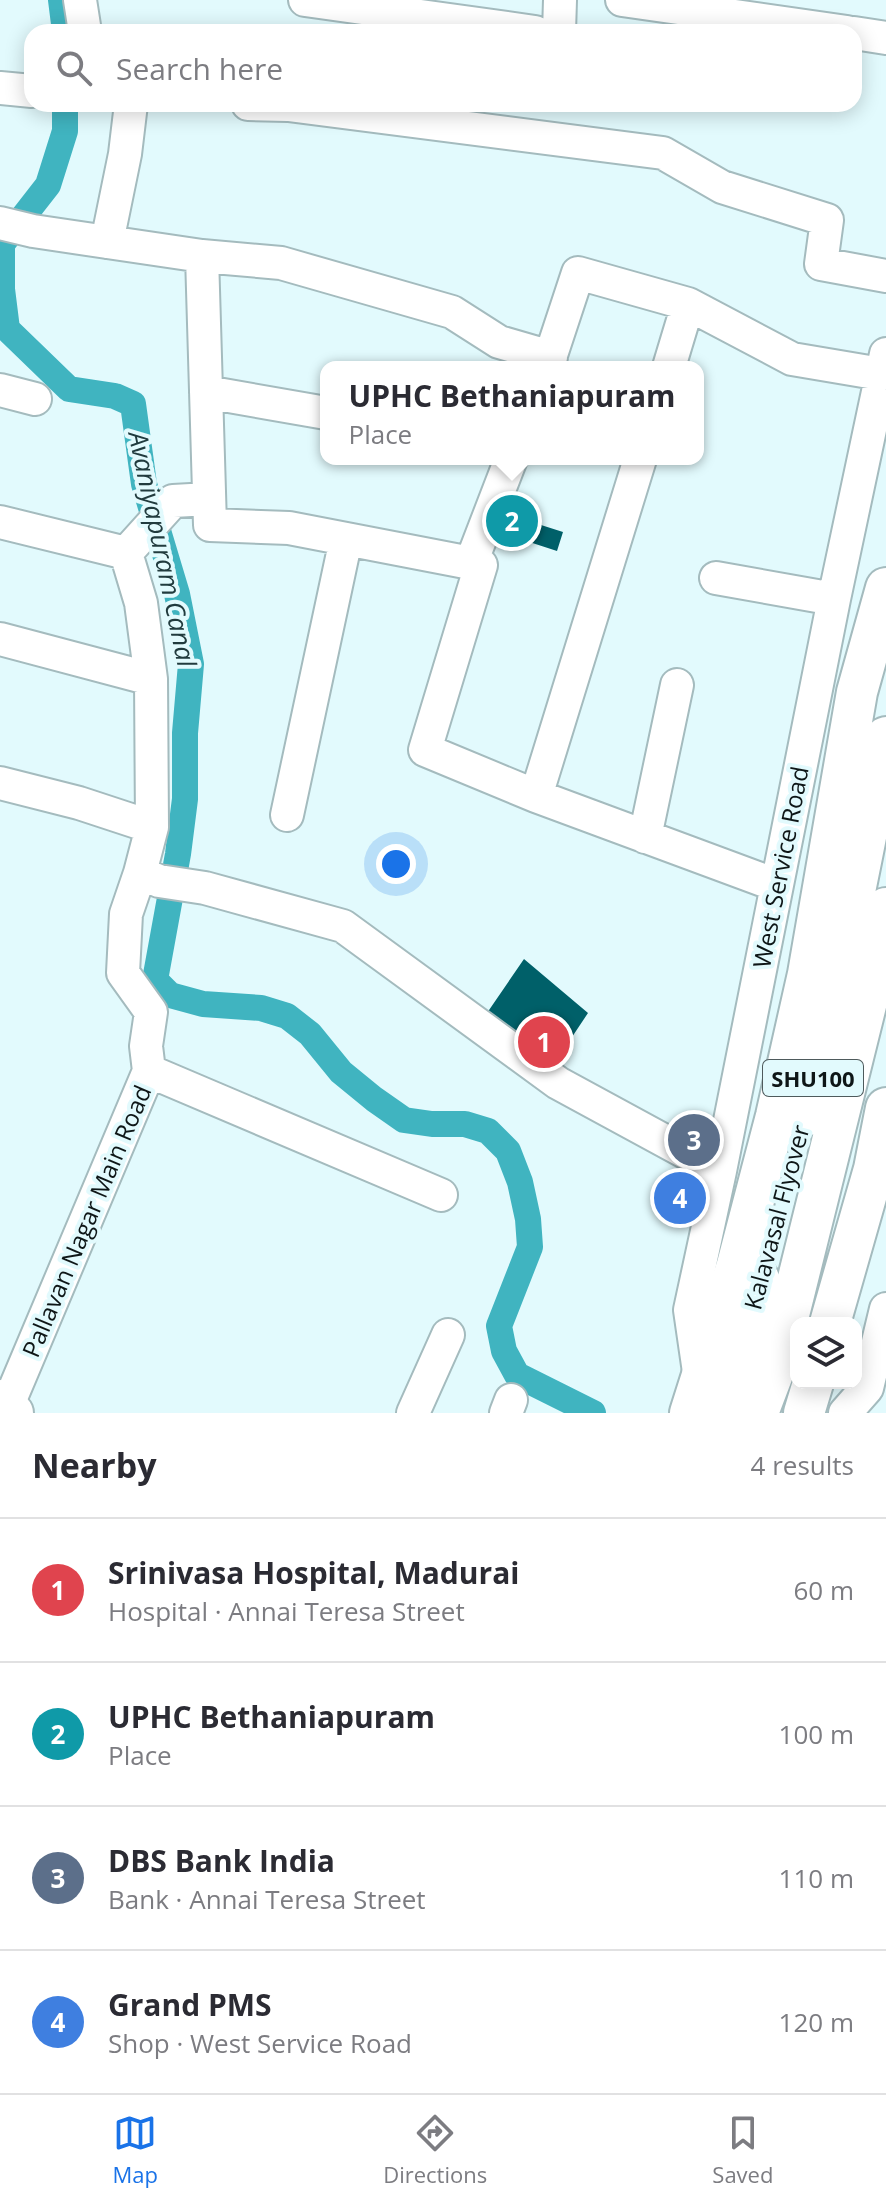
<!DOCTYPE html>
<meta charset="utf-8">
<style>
:root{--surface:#fff;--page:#f7f7f7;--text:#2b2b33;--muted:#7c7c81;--line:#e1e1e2;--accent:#1a73e8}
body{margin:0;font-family:"Open Sans",sans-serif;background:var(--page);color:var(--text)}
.controls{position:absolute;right:24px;bottom:24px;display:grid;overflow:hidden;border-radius:16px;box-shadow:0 4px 20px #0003}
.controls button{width:72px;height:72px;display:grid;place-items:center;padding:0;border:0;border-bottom:2px solid var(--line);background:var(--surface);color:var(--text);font:40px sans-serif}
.you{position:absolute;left:396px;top:864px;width:28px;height:28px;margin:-20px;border:6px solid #fff;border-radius:50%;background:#1a73e8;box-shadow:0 0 0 12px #1a73e833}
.badge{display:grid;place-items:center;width:52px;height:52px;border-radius:50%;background:var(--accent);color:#fff;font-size:26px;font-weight:700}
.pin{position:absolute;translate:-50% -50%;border:4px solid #fff;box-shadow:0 2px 8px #0006}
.popup{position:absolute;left:320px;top:361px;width:384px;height:104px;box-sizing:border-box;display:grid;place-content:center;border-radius:16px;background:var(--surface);filter:drop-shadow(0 2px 6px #0005);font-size:26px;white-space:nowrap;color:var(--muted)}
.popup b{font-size:30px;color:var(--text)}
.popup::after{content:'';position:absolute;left:50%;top:100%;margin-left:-16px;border:16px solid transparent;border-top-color:var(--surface)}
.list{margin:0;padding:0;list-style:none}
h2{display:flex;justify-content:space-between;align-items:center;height:104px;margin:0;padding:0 32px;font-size:34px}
h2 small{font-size:26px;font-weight:400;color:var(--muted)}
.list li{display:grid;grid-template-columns:52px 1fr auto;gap:24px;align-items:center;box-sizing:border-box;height:144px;padding:0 32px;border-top:2px solid var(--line)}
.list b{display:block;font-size:30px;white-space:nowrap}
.list p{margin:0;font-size:26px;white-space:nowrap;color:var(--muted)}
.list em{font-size:26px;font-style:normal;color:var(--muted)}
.icon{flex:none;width:44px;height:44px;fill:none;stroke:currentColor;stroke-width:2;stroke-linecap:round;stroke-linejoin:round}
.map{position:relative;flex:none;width:886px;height:1413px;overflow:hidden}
.search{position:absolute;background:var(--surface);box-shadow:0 4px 20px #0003;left:24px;right:24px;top:24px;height:88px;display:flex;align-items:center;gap:20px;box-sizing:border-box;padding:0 28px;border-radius:24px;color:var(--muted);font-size:30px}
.sheet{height:680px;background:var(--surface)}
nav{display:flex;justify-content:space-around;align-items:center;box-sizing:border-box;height:112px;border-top:2px solid var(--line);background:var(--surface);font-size:22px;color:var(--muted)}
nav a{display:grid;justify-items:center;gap:4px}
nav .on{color:var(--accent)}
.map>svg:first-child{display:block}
</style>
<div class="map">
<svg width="886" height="1413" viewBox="0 0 886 1413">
<rect width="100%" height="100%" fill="#e2fafd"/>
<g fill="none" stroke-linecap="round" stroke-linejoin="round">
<!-- canal -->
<path stroke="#40b4c0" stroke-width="26" d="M 61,0 L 65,32
M 65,104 L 65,131 L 48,185 L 2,244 L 2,289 L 7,329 L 69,389 L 115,396 L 133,404 L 144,484 L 177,594 L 191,664 L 185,733 L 185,799 L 178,854 L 155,980 L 170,995 L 203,1004 L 261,1008 L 287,1016 L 310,1034 L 341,1072 L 374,1099 L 404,1120 L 432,1124 L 465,1124 L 488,1131 L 508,1151 L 520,1182 L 528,1219 L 530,1247 L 499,1326 L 504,1351 L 517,1375 L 593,1413"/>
</g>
<!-- building -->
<path fill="#006069" d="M 497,511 L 563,532 L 557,551 L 517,538 L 514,548 L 499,544 L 501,539 L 489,535 Z
M 524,959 L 588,1013 L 550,1070 L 487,1013 Z"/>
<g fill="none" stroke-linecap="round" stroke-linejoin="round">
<defs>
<path id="minor" d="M 80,0 L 85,32
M 305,0 L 535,32
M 622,0 L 847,32
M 559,32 L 560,0
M 854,33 L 886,38
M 0,88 L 32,91
M 248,104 L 288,105 L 663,153 L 722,187 L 827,220 L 821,264 L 886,276
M 0,223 L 33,231 L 202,256 L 210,525 L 289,528 L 481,565 L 425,750 L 536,796 L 776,885
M 107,242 L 125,154 L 131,104
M 202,256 L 281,263 L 452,312 L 499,342 L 551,357
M 688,304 L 792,359 L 881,374
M 547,367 L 578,273 L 688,304 L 669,367
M 0,390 L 35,399
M 206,392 L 326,413
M 0,522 L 126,553 L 141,603 L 151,679 L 152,827 L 140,873 L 126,914 L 123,973 L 151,1012 L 146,1046 L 149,1071 L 7,1407
M 126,553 L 173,501 L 209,499
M 471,563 L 511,459
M 716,578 L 834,599
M 0,639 L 151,679
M 0,783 L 79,803 L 152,827
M 536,796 L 640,459
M 287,815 L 346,539
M 645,837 L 677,685
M 140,873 L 159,881 L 205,888 L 343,926 L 558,1083 L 720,1171
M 149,1071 L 441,1195
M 700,1379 L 690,1310 L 720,1171 L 834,599 L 886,354
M 413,1413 L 448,1335
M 506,1413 L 511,1400
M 845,1413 L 867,1388 L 886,1309"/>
<path id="major" d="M 803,1117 L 834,996 L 886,737
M 830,1323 L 874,1169 L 886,1108
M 0,1400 L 13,1413
M 690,1413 L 737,1265 L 776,1116 L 808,974 L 857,692 L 886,588
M 719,1413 L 741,1347 L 759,1279
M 758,1413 L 777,1363 L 867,1001 L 886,908
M 804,1413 L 813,1383"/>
</defs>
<!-- minor casing -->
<use href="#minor" stroke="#a4bbbe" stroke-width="36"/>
<!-- major casing -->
<use href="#major" stroke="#a4bbbe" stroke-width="44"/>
<!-- minor -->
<use href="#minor" stroke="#fff" stroke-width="32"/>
<!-- major -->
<use href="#major" stroke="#fff" stroke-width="40"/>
</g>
<g text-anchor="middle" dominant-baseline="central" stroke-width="8" stroke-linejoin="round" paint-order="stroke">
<!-- shield labels -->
<rect fill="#e2fafd" stroke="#4e5a5c" stroke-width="2" x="763" y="1060" width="100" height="36" rx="6"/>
<g font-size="22" font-weight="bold" fill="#0e1617">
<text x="813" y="1078">SHU100</text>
</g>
<!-- street labels -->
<g font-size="24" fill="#0e1617" stroke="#e2fafd">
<text transform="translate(780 867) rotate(-79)">West Service Road</text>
<text transform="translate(776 1217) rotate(-75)">Kalavasal Flyover</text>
<text transform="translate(86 1221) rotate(-67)">Pallavan Nagar Main Road</text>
</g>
<!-- water labels -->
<g font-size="26" font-style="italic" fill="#213b3e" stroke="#e2fafd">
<text transform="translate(163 549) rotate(78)">Avaniyapuram Canal</text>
</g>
</g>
</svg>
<div class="controls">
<button><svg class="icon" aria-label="layers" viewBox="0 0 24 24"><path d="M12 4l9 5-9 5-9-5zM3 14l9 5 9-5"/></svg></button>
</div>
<div class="you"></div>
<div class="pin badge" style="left:544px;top:1042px;background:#e0444e">1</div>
<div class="pin badge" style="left:512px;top:521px;background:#0f9aa8">2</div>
<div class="popup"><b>UPHC Bethaniapuram</b>Place</div>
<div class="pin badge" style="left:694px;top:1140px;background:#5c6f8a">3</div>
<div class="pin badge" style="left:680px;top:1198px;background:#3f7fe0">4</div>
<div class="search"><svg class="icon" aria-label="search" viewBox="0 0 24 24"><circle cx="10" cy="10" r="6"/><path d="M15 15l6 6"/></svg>Search here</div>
</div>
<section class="sheet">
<h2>Nearby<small>4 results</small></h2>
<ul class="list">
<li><span class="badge" style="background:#e0444e">1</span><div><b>Srinivasa Hospital, Madurai</b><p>Hospital · Annai Teresa Street</p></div><em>60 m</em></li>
<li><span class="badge" style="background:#0f9aa8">2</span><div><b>UPHC Bethaniapuram</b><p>Place</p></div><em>100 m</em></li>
<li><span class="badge" style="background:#5c6f8a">3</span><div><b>DBS Bank India</b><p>Bank · Annai Teresa Street</p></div><em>110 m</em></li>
<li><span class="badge" style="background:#3f7fe0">4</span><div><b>Grand PMS</b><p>Shop · West Service Road</p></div><em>120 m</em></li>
</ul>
</section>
<nav>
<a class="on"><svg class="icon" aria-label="map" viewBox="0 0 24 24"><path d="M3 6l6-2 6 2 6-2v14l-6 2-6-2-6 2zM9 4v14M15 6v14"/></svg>Map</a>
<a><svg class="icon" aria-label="directions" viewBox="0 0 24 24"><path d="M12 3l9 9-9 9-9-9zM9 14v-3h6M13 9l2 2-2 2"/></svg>Directions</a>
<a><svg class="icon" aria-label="saved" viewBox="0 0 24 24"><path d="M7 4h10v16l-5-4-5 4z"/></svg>Saved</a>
</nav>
